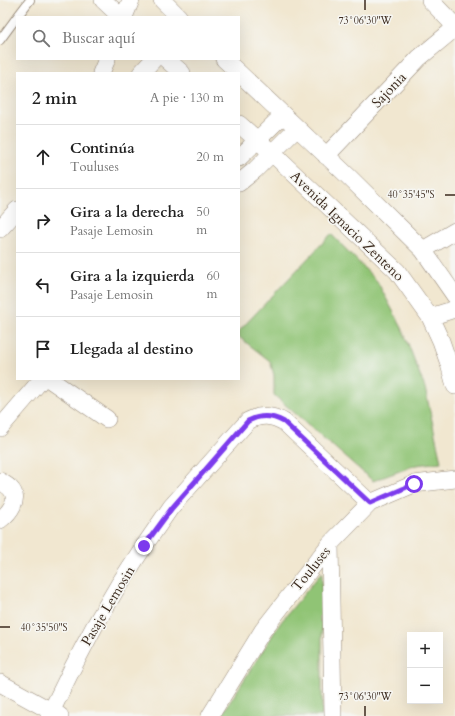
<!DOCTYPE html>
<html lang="es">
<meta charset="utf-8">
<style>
:root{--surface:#fff;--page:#f2f2f2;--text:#222;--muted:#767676;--line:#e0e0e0}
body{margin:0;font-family:Cardo,serif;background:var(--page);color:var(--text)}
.controls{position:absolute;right:12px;bottom:12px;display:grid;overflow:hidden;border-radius:0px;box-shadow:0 4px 16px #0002}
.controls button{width:36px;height:36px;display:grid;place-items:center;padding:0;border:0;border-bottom:1px solid var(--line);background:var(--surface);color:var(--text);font:20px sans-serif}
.stop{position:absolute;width:12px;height:12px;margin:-9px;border:3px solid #7c3aed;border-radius:50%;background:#fff}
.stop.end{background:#7c3aed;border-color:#fff;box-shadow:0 1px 4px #0008}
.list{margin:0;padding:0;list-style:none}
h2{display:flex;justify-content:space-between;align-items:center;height:52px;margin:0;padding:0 16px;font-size:17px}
h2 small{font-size:13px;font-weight:400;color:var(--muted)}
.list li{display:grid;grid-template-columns:26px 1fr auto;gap:12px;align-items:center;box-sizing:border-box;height:64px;padding:0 16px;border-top:1px solid var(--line)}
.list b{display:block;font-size:15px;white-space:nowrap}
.list p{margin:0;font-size:13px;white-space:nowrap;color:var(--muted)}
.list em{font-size:13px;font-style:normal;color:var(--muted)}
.icon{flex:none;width:22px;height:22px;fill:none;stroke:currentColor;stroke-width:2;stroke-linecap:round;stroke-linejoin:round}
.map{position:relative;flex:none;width:455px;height:716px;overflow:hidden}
.search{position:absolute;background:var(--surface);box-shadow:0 4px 16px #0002;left:16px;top:16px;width:224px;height:44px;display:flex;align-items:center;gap:10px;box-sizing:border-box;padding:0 14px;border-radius:0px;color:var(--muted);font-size:15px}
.panel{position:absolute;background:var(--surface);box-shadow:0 4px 16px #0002;left:16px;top:72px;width:224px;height:308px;border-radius:0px}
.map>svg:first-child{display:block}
</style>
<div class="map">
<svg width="455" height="716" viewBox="0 0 455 716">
<rect width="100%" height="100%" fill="#f6f6f2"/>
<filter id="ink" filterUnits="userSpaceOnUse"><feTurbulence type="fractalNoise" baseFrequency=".025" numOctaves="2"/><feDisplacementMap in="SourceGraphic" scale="8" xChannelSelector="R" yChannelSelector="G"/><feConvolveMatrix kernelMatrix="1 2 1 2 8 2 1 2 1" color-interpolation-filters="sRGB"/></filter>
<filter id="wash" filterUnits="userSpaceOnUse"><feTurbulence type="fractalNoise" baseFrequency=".012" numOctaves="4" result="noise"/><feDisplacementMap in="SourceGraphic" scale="16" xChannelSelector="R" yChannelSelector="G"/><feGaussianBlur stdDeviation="0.9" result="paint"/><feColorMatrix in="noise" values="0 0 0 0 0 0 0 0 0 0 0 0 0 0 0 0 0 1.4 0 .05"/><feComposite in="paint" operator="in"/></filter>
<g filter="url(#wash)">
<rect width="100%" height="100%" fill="#f1e7d0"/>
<!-- green -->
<path fill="#90c475" stroke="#66774a" d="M 331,234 L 377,281 L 402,328 L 425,388 L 441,462 L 416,465 L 373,481 L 274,395 L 274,375 L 270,361 L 239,337 L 239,331 Z
M 322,572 L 322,716 L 221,716 L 281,622 Z"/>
</g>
<g filter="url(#ink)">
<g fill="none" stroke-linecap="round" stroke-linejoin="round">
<defs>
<path id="lane" d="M 17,17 L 30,0
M 0,40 L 17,17"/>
<path id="street" d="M 103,0 L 121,17
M 162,0 L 179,17
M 430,0 L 455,26
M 124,17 L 131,0
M 166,59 L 182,73
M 224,59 L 239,73
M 101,73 L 107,59
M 141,73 L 154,59
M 239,73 L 348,176 L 423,250 L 455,296
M 239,124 L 272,153 L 397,271 L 430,317 L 441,341 L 449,364 L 455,386
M 326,156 L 419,58 L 455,28
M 239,158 L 283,115
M 239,183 L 255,170 L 297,128
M 0,229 L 17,210
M 423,250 L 455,231
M 430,317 L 455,309
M 49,379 L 107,419
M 0,428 L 42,379
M 0,481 C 3,483 7,485 10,488 C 21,499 9,513 0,520
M 330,544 L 333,716
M 0,683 L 60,716
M 49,716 L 72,669 L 94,627 L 118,586 L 144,546 L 171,507 L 248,421 C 261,414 272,415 284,422 L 370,503
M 210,716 L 263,630 L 330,544 L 370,503 L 414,484 L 455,479"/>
</defs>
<!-- lane casing -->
<use href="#lane" stroke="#968877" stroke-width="10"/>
<!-- street casing -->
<use href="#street" stroke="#968877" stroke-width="18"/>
<!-- lane -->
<use href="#lane" stroke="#fff" stroke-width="8"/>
<!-- street -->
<use href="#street" stroke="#fff" stroke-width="17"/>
</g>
</g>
<g fill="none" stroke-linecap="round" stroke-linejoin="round" filter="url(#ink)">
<!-- route -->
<path stroke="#7c3aed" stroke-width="5" d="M 144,546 L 172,508 L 248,421 C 261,414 272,415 284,422 L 370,503 L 414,484"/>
</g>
<!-- ticks -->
<path fill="none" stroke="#3b2a1e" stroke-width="1.5" d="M 365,0 L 365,10M 445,195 L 455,195M 0,627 L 10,627M 365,706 L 365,716"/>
<g text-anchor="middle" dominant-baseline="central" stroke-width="3" stroke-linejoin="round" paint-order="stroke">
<!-- street labels -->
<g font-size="14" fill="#3b2a1e" stroke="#f6f6f2">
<text transform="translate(389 90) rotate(-46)">Sajonia</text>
<text transform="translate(347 226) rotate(44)">Avenida Ignacio Zenteno</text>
<text transform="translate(311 569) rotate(-51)">Touluses</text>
<text transform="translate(108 606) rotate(-59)">Pasaje Lemosin</text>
</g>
</g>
<g font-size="10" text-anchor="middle" fill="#3b2a1e" stroke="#f6f6f2" stroke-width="3" stroke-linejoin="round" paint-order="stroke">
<text x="365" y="24">73°06'30"W</text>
<text x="411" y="198">40°35'45"S</text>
<text x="44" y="631">40°35'50"S</text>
<text x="365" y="700">73°06'30"W</text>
</g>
</svg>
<div class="controls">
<button>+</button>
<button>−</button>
</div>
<div class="stop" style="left:414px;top:484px"></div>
<div class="stop end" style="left:144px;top:546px"></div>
<div class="search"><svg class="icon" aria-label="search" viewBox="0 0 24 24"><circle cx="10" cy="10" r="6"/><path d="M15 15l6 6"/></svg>Buscar aquí</div>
<section class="panel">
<h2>2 min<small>A pie · 130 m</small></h2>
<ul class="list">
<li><svg class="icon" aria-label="ahead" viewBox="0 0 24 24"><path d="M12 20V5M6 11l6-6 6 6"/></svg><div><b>Continúa</b><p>Touluses</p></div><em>20 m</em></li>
<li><svg class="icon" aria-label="right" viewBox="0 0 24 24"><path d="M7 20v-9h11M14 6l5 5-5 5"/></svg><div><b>Gira a la derecha</b><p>Pasaje Lemosin</p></div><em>50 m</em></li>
<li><svg class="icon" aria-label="left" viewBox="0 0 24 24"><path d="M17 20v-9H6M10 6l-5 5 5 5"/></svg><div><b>Gira a la izquierda</b><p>Pasaje Lemosin</p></div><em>60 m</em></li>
<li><svg class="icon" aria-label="arrive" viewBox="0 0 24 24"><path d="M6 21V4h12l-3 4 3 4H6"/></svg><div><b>Llegada al destino</b></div></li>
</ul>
</section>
</div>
